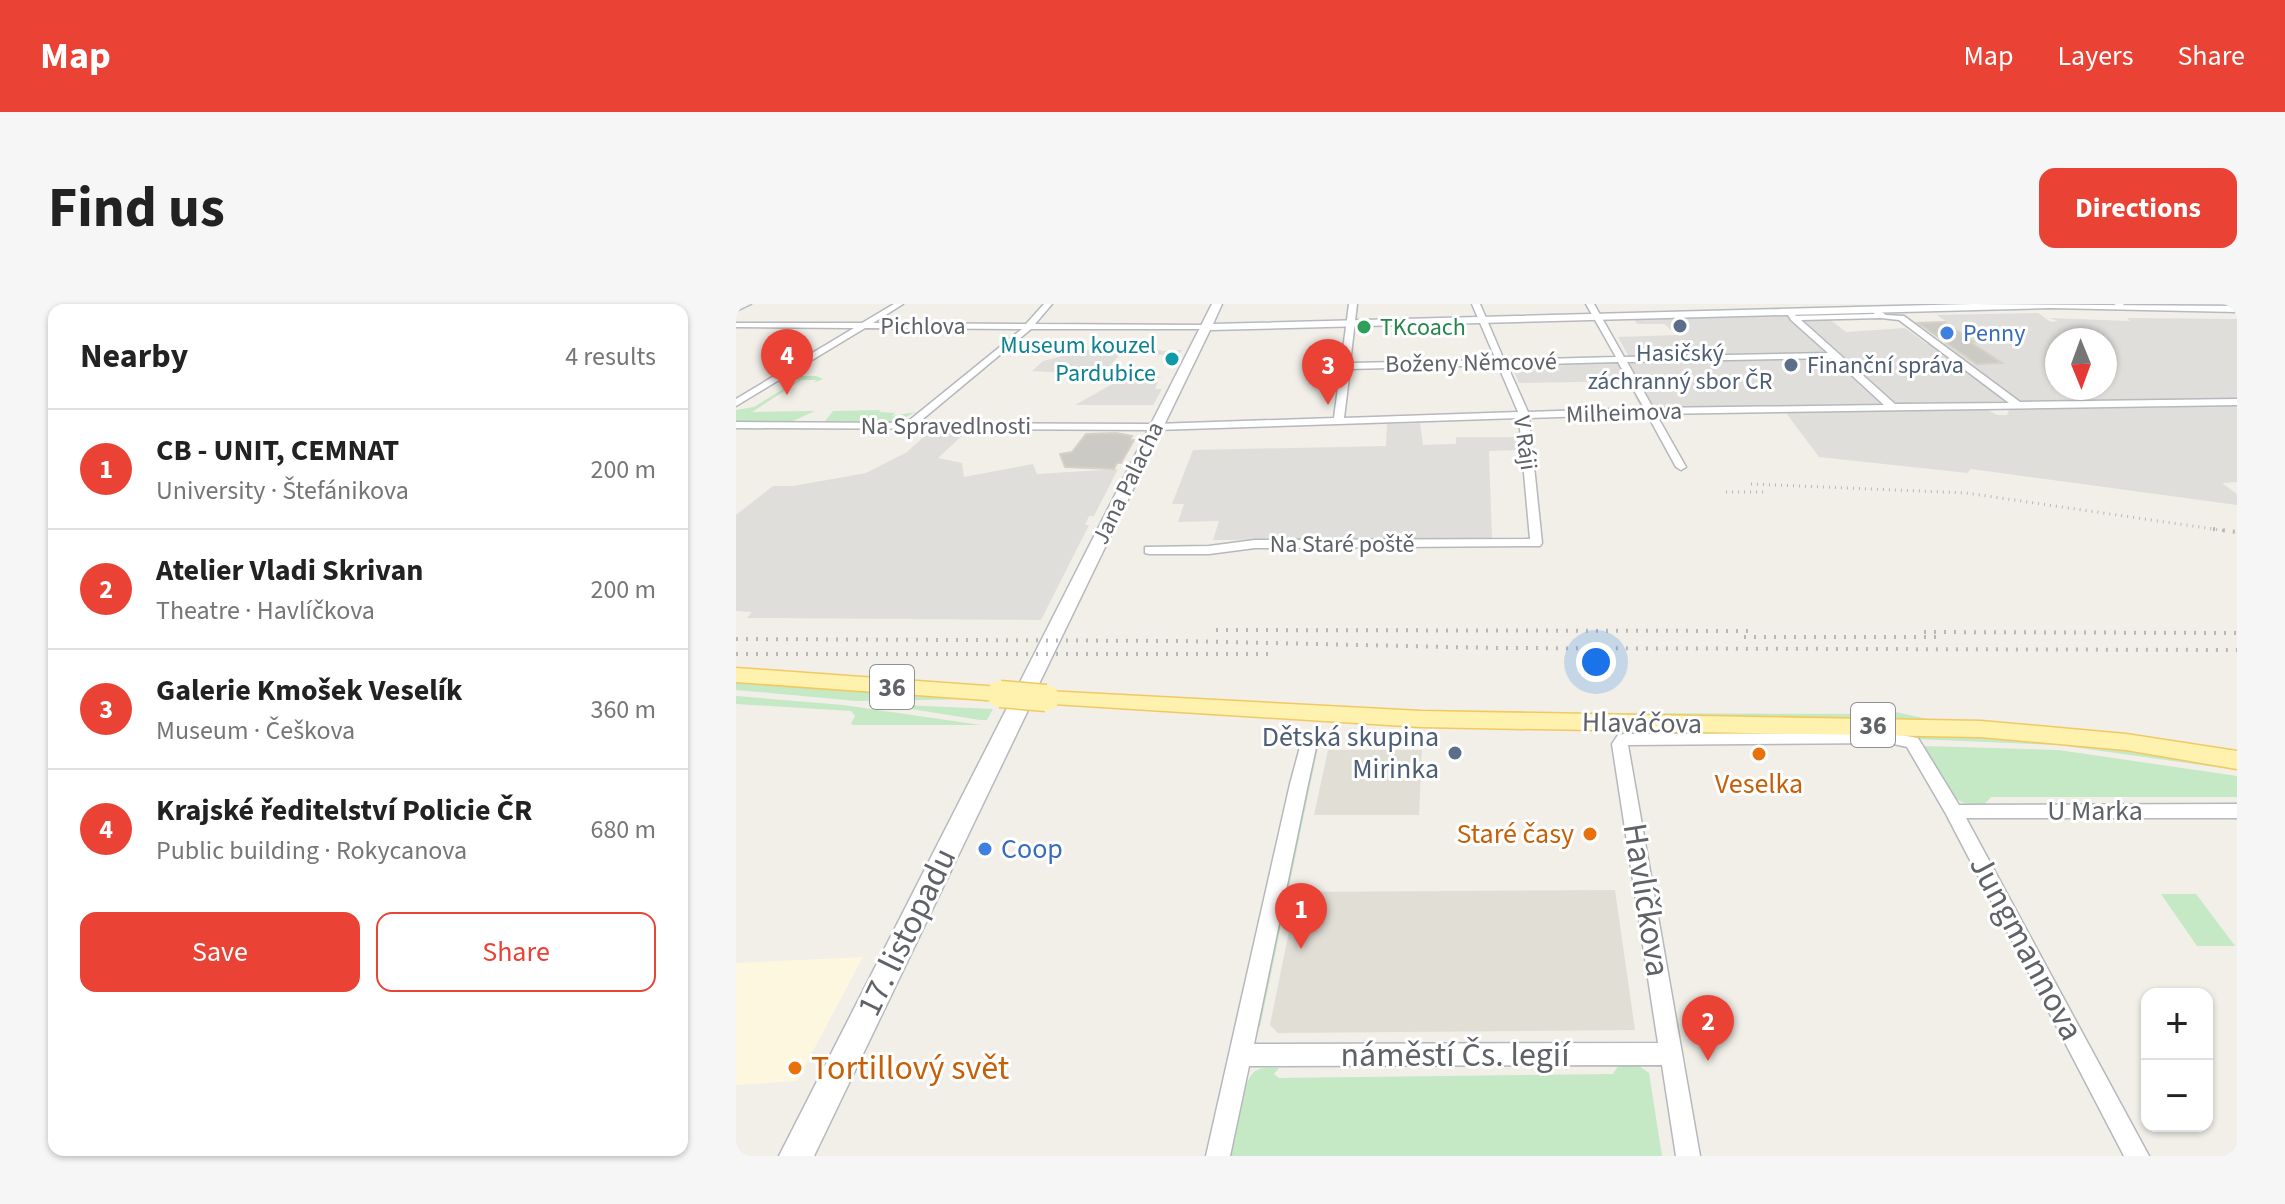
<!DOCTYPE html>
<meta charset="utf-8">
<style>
:root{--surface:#fff;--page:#f6f6f6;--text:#222;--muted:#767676;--line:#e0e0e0;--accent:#ea4335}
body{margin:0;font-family:"Source Sans 3",sans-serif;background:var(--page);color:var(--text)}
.controls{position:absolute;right:24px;bottom:24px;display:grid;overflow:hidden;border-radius:16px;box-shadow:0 2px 6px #0004}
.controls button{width:72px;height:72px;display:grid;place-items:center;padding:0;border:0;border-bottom:2px solid var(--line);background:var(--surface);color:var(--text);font:40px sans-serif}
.compass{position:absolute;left:1309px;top:24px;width:72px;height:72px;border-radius:50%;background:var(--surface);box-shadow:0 2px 6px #0004;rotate:179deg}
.you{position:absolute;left:860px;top:358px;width:28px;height:28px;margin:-20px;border:6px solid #fff;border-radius:50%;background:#1a73e8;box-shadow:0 0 0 12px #1a73e833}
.badge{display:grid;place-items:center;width:52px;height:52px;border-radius:50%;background:var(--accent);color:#fff;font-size:26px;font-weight:700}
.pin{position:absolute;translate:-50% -66px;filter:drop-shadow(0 2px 4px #0008)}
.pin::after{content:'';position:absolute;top:42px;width:28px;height:24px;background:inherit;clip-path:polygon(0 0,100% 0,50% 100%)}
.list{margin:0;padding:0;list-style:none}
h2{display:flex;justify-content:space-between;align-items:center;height:104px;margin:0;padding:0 32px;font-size:34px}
h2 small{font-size:26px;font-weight:400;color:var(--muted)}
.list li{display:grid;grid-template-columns:52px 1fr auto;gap:24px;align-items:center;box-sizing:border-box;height:120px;padding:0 32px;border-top:2px solid var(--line)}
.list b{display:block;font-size:30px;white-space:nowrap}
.list p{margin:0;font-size:26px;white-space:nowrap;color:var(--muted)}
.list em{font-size:26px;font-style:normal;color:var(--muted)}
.actions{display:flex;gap:16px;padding:24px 32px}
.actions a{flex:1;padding:18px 0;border:2px solid var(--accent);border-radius:16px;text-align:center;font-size:28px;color:var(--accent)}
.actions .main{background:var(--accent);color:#fff}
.map{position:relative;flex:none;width:1501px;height:852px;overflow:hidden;border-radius:16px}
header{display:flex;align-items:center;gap:48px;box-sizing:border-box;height:112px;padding:0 40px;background:var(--accent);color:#fff}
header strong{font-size:38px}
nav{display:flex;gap:44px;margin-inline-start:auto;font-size:28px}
.intro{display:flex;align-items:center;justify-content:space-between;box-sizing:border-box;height:192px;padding:0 48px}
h1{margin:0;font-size:56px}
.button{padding:20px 36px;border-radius:16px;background:var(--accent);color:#fff;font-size:28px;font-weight:700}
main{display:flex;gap:48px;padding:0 48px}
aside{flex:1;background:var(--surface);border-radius:16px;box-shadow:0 2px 6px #0004}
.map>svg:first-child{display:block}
</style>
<header>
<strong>Map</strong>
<nav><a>Map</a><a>Layers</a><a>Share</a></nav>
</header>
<div class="intro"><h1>Find us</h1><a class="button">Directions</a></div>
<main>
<aside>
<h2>Nearby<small>4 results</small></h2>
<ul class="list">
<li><span class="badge">1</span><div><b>CB - UNIT, CEMNAT</b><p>University · Štefánikova</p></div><em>200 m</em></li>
<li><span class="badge">2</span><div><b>Atelier Vladi Skrivan</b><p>Theatre · Havlíčkova</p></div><em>200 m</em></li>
<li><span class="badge">3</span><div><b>Galerie Kmošek Veselík</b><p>Museum · Češkova</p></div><em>360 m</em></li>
<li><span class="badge">4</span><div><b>Krajské ředitelství Policie ČR</b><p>Public building · Rokycanova</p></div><em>680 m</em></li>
</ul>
<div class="actions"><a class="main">Save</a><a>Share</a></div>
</aside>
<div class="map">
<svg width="1501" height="852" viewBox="0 0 1501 852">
<rect width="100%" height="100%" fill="#f1efe8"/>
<!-- commercial -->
<path fill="#fef7e0" d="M 127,653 L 61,777 L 0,781 L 0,659 Z"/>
<!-- industrial -->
<path fill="#e0deda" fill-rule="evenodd" d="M 1302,9 L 1315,18 L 1322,17 L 1313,14 L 1394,17 L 1391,14 L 1501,15 L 1501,94 L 905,104 L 891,77 L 783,79 L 775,60 L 894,55 L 882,33 L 941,31 L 928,20 L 901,20 L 898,15 L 1048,10 L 1066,15 L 1092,14 L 1110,28 L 1169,24 L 1191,40 L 1239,38 L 1201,11 ZM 1321,36 L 1369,36 L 1369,84 L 1321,84 Z
M 387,37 L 408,40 L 426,47 L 446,46 L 443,51 L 384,51 L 365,71 L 296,67 L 307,57 Z
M 379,72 L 417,73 L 429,73 L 403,76 L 422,78 L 419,85 L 426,85 L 417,101 L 339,101 L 380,78 L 376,75 Z
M 1501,102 L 1501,178 L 1486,179 L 1501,190 L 1501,201 L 1235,165 L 1231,169 L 1083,153 L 1050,109 L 1252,106 L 1261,111 L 1271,111 L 1273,106 Z
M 684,119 L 687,141 L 720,140 L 720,133 L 780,133 L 781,146 L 753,147 L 756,234 L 477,236 L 483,217 L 442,218 L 448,200 L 436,200 L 457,146 L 650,142 L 651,120 Z
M 195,126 L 232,126 L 202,154 L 226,159 L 228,173 L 297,160 L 301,170 L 382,165 L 358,212 L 353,212 L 349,221 L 353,221 L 305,316 L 11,314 L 16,308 L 0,307 L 0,211 L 37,182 L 57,182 L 130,169 L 171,148 Z"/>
<!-- education -->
<path fill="#e1ded6" d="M 592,446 L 686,446 L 683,511 L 578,511 Z
M 879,586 L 899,726 L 542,729 L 534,721 L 561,588 Z"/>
<!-- green -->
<path fill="#c5e8c5" d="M 55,72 L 80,72 L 87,75 L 77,79 L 81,76 L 65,76 L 16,108 L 79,107 L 57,117 L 0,117 L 0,106 L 18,103 L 62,76 L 49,75 Z
M 145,106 L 143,108 L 159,109 L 156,112 L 179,108 L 161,118 L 89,117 L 97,107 Z
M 0,378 L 242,395 L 121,397 L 0,386 Z
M 0,392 L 107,401 L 245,421 L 118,421 L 115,420 L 119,412 L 115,407 L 0,400 Z
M 144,400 L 257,405 L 251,416 L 244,416 Z
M 1155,407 L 1196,416 L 866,413 L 865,409 L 1143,410 Z
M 1167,431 L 1271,433 L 1332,438 L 1501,463 L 1501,466 L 1323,441 L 1178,435 Z
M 1188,442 L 1322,446 L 1501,472 L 1501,493 L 1255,493 L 1247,502 C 1208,502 1203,472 1188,442 Z
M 582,443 L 524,723 L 519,723 L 580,446 Z
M 1425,590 L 1460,590 L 1499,642 L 1461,642 Z
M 882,762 L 903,762 L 913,769 L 926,852 L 493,852 C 498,832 504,781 518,768 C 525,762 535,764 543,764 L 538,770 L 543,774 L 877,770 Z"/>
<!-- building -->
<path fill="#cccac5" stroke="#d6d1c6" stroke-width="2" d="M 1209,18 L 1238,38 L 1234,38 L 1266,59 L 1241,60 L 1182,19 Z
M 380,129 L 396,132 L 394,136 L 398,136 L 385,159 L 381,159 L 378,165 L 329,163 L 324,150 L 336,148 L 350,130 Z"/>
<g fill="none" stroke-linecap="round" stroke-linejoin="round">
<defs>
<path id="street" d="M 5,0 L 15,0 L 0,7 L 0,2 Z
M 158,0 L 167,0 L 137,19 L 290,20 L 308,0 L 316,0 L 299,20 L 469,21 L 473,23 L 469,25 L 295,25 L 182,119 L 420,120 L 598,114 L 613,0 L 621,0 L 614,59 L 760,56 L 736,0 L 744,0 L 768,56 L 880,53 L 850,0 L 858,0 L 888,53 L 1092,49 L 1055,16 L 1049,6 L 1055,6 L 1060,12 L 1139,10 L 1134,5 L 1138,3 L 1150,11 L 1168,12 L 1284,98 L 1501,95 L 1501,101 L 920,110 L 950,163 L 945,166 L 940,163 L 911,110 L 793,114 L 806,239 L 804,242 L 519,244 L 473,250 L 413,250 L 409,249 L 409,243 L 473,242 L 519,236 L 794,235 L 783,114 L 420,126 L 0,124 L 0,118 L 170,119 L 286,25 L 129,24 L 0,102 L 0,95 L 118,24 L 0,23 L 0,19 L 126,19 ZM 1145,14 L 1163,16 L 1273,99 L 1159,100 L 1065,16 ZM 1097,54 L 1148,101 L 917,104 L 891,58 ZM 882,58 L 908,104 L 792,108 L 771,61 ZM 762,61 L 782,108 L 608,114 L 614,65 Z
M 1378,0 L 1387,0 L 1388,1 L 1384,3 Z
M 1153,429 L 1182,434 L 1223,501 L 1501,500 L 1501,514 L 1230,514 L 1413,852 L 1388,852 L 1210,510 L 1171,443 L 1153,439 L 892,441 L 964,852 L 940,852 L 926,761 L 513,762 L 494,852 L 470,852 L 554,480 L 564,443 L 571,432 L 583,432 L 585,436 L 580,444 L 572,480 L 518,740 L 922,739 L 876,440 L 882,431 L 888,430 Z"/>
<path id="secondary" d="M 476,0 L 486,0 L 477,20 L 1236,0 L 1501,2 L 1501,8 L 1315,4 L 474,26 L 301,384 L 298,389 L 284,389 L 281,384 Z
M 282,397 L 290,399 L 293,404 L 78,852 L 43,852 L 271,404 L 274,399 Z"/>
<path id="primary" d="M 0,364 L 264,383 L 272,385 L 275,390 L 272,395 L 264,397 L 0,378 Z
M 310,387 L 685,407 L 1245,417 L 1390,430 L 1501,447 L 1501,465 L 1390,446 L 1245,433 L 685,423 L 302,399 L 298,394 L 302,389 Z"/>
</defs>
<!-- street casing -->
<use href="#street" stroke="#b5b8bc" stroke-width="3"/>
<!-- secondary casing -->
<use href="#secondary" stroke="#b6babf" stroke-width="3"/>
<!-- primary casing -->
<use href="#primary" stroke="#f2c960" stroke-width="3"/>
<!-- street -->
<use href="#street" fill="#fff" fill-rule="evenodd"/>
<!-- secondary -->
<use href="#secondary" fill="#fff" fill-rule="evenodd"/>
<!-- primary -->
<use href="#primary" fill="#fff2af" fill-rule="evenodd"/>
<!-- rail-far1 -->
<path stroke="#b6b7b8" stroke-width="3" stroke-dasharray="1 5" stroke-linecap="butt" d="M 1015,180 L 1230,189 L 1491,227
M 990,188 L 1028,188"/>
<!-- rail -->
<path stroke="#b6b7b8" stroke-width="4" stroke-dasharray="2 8" stroke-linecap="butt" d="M 1477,225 L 1501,228
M 480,326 L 1020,327
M 1188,328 L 1501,329
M 1008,333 L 1200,333
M 0,335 L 445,337 L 759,344 L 1501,346
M 0,350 L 532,350"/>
<defs>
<path id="primary-bridge" d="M 264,390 L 310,394"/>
</defs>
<!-- primary-bridge casing -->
<use href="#primary-bridge" stroke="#f2c960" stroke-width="29" stroke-linecap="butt"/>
<!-- primary-bridge -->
<use href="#primary-bridge" stroke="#fff2af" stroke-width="26"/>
</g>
<!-- markers -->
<g fill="#5c6f8a" stroke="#fff" stroke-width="3">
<circle cx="944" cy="22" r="8"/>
<circle cx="1055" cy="61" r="8"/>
<circle cx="719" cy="449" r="8"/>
</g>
<circle fill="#2e9e5b" stroke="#fff" stroke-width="3" cx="628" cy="23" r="8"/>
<g fill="#3f7fe0" stroke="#fff" stroke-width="3">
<circle cx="1211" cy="29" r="8"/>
<circle cx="249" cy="545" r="8"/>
</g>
<circle fill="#0f9aa8" stroke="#fff" stroke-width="3" cx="436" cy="55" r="8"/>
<g fill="#e8710a" stroke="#fff" stroke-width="3">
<circle cx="1023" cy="450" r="8"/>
<circle cx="854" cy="530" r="8"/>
<circle cx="59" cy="764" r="8"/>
</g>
<g text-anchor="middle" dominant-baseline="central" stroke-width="6" stroke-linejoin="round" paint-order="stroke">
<!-- far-street labels -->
<g font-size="24" fill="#5f6368" stroke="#fff">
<text x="187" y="22">Pichlova</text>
<text transform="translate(735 59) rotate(-1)">Boženy Němcové</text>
<text transform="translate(888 109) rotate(-2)">Milheimova</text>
<text x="210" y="122">Na Spravedlnosti</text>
<text transform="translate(789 139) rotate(82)">V Ráji</text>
<text transform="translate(392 179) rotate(-64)">Jana Palacha</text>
<text x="606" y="240">Na Staré poště</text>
</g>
<!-- far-leisure labels -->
<g font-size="24" fill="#27864d" stroke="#fff" text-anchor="start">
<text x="644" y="23">TKcoach</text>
</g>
<!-- far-shop labels -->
<g font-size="24" fill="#366cbe" stroke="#fff" text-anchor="start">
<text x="1227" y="29">Penny</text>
</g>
<!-- far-culture labels -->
<g font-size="24" fill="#0d838f" stroke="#fff" text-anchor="end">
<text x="420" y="41">Museum kouzel<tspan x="420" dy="28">Pardubice</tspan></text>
</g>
<!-- far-service labels -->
<g font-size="24" fill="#4e5e75" stroke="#fff">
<text x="944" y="49">Hasičský<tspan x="944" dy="28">záchranný sbor ČR</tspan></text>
<text x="1071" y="61" text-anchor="start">Finanční správa</text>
</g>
<!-- shield labels -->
<g fill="#fff" stroke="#8f9295" stroke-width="2">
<rect x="134" y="361" width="44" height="44" rx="6"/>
<rect x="1115" y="399" width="44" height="44" rx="6"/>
</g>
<g font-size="26" font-weight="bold" fill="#5f6368">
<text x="156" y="383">36</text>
<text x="1137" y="421">36</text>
</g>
<!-- street labels -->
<g font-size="28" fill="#5f6368" stroke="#fff">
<text transform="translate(906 419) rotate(1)">Hlaváčova</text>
<text x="1359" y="507">U Marka</text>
</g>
<!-- service labels -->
<g font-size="28" fill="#4e5e75" stroke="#fff" text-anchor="end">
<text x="703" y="433">Dětská skupina<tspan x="703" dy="32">Mirinka</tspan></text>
</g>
<!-- food labels -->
<g font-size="28" fill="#c56008" stroke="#fff">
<text x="1023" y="480">Veselka</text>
<text x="838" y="530" text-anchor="end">Staré časy</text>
</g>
<!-- shop labels -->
<g font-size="28" fill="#366cbe" stroke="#fff" text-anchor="start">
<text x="265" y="545">Coop</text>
</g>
<!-- near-street labels -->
<g font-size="34" fill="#5f6368" stroke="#fff">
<text transform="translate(910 596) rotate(81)">Havlíčkova</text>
<text transform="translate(171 628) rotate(-64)">17. listopadu</text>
<text transform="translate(1290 644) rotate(62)">Jungmannova</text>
<text x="719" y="751">náměstí Čs. legií</text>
</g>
<!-- near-food labels -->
<g font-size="34" fill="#c56008" stroke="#fff" text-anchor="start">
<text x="75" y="764">Tortillový svět</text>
</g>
</g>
</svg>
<div class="controls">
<button>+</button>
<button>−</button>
</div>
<svg class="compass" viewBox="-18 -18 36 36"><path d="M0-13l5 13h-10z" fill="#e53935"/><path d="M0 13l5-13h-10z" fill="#767676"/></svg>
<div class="you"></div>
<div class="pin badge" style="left:565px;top:645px">1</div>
<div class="pin badge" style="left:972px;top:757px">2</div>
<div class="pin badge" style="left:592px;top:101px">3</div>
<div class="pin badge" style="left:51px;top:91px">4</div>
</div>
</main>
